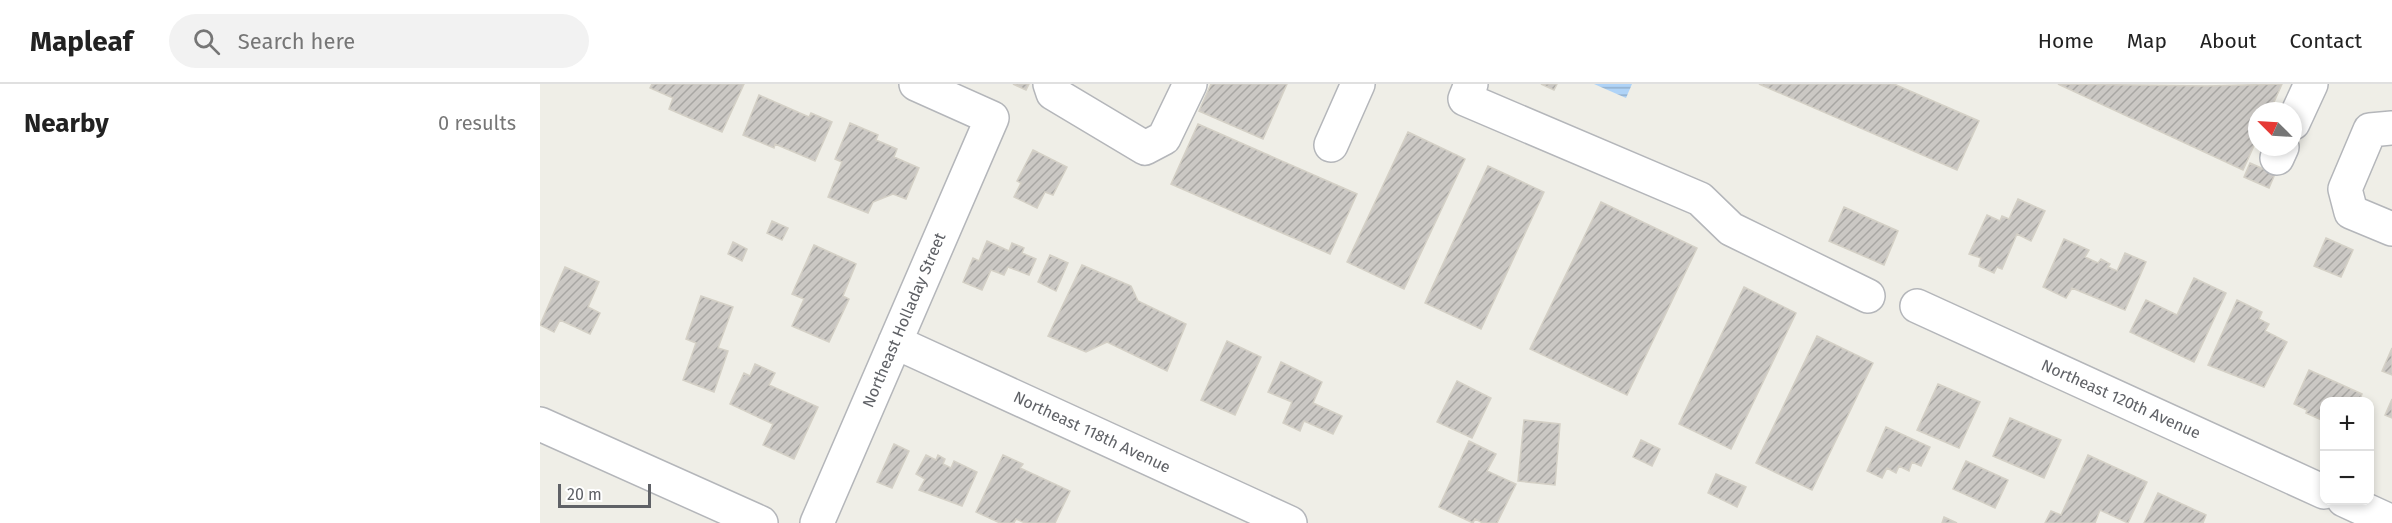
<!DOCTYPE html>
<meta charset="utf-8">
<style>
:root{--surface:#fff;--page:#f2f2f2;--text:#222;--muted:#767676;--line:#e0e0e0}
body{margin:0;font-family:"Fira Sans",sans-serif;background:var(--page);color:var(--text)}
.controls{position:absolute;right:18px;bottom:18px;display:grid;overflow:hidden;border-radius:12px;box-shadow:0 3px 9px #0003}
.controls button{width:54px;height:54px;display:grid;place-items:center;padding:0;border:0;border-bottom:2px solid var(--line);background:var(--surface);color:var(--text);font:30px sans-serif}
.compass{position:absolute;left:1708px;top:18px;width:54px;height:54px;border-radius:50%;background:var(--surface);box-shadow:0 3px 9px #0003;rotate:294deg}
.scale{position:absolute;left:18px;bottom:15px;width:93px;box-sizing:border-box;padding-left:6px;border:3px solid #5f6166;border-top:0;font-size:16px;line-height:21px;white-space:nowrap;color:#5f6166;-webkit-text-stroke:4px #fff;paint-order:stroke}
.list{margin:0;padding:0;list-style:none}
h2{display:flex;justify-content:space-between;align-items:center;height:78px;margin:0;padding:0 24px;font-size:26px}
h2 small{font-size:20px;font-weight:400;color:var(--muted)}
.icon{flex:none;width:33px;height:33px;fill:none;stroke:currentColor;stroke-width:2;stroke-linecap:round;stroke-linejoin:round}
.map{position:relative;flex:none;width:1852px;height:439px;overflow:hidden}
header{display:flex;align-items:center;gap:36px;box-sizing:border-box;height:84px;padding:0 30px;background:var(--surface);border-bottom:2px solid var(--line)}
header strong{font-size:28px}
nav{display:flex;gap:33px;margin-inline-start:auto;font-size:21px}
.search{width:420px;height:54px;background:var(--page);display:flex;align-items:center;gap:15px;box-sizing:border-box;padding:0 21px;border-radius:33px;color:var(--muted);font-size:22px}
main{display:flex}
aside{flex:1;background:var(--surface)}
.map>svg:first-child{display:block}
</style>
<header>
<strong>Mapleaf</strong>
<div class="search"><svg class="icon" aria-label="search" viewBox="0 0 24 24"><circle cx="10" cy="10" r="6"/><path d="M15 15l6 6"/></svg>Search here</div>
<nav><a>Home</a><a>Map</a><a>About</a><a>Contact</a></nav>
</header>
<main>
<aside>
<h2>Nearby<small>0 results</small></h2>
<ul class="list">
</ul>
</aside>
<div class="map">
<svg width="1852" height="439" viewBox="0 0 1852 439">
<defs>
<pattern id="water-rules" width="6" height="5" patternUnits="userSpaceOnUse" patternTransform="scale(1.5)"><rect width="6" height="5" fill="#afd3f7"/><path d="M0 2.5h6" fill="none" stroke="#92afcc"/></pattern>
<pattern id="building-hatch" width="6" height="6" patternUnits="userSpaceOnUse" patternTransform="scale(1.5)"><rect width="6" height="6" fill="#cbc8c4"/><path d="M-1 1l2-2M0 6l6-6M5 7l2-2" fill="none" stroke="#a8a6a3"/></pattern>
</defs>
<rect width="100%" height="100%" fill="#efeee7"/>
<!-- water -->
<path fill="url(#water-rules)" d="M 1054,0 L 1092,0 L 1086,14 Z"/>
<!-- building -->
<path fill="url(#building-hatch)" stroke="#d4d0c6" stroke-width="1.5" d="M 112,0 L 204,0 L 182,48 L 129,25 L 133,14 L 110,4 Z
M 473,0 L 489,0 L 486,6 Z
M 671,0 L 747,0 L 723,55 L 659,27 Z
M 1001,0 L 1017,0 L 1014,6 Z
M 1219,0 L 1354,0 L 1439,37 L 1417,86 Z
M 1518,0 L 1667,2 L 1742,0 L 1730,27 L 1717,27 L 1717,55 L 1703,86 Z
M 219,11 L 269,33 L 271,29 L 292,38 L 275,77 L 235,60 L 234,64 L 203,51 Z
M 310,39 L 338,51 L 336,56 L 357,65 L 354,73 L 379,84 L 366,115 L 353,110 L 333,118 L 328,129 L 288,113 L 302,78 L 295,75 Z
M 658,40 L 817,110 L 790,170 L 631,100 Z
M 868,48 L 925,75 L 864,205 L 807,178 Z
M 493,66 L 527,83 L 513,111 L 505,108 L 497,124 L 474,113 L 481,99 L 477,97 Z
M 1710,79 L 1735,90 L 1729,104 L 1704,93 Z
M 948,82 L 1004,108 L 941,245 L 885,219 Z
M 1478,115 L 1505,127 L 1491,157 L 1477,150 L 1462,185 L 1457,183 L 1454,189 L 1439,182 L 1441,174 L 1429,170 L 1447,131 L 1460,137 L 1462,132 L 1469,135 Z
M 1061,118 L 1157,164 L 1087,311 L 990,265 Z
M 1304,123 L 1358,147 L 1344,181 L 1289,157 Z
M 232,137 L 248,144 L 242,156 L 227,149 Z
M 1786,154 L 1813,166 L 1801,193 L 1774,182 Z
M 1524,155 L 1549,166 L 1545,173 L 1558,179 L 1561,175 L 1570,180 L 1568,183 L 1577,187 L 1585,169 L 1606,178 L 1585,226 L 1532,204 L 1526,214 L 1503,203 Z
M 447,157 L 469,167 L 472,159 L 484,164 L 482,169 L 496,175 L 489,191 L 468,183 L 464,191 L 451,186 L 442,206 L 423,198 L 433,174 L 439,177 Z
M 193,158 L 207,165 L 202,177 L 188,170 Z
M 274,161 L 316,180 L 303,212 L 309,215 L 289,258 L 252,242 L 264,215 L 252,210 Z
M 510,171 L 528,179 L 516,207 L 498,198 Z
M 542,181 L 591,202 L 598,217 L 646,240 L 627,287 L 567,258 L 546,268 L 508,252 Z
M 25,183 L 59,198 L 48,223 L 60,229 L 50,250 L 20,236 L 14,248 L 0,241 Z
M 1654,194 L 1686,209 L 1654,278 L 1590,248 L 1606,216 L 1637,231 Z
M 1204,203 L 1256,229 L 1191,365 L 1139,340 Z
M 161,212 L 193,223 L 178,264 L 188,267 L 174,308 L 143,296 L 156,259 L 146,255 Z
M 1697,216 L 1722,228 L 1719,235 L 1729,240 L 1725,247 L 1747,258 L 1724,303 L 1668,281 Z
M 1277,252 L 1333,279 L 1272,406 L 1216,379 Z
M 687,257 L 721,273 L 695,331 L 661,316 Z
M 1852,264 L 1852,291 L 1842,287 Z
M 741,278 L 782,298 L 773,319 L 802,332 L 793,350 L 764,337 L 760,347 L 743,339 L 752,318 L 728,308 Z
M 215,280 L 235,289 L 229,301 L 278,323 L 254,375 L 223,361 L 233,340 L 190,320 L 204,289 L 210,292 Z
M 1769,286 L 1822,310 L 1819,318 L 1784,318 L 1784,337 L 1766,329 L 1767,326 L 1754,320 Z
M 917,297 L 951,314 L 932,354 L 897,338 Z
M 1398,300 L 1440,318 L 1419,364 L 1377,346 Z
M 1852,315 L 1852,334 L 1845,331 Z
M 1470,334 L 1521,356 L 1504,394 L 1453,372 Z
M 984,336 L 1020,340 L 1015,401 L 978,397 Z
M 1346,343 L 1390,363 L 1381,382 L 1372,378 L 1369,387 L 1359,382 L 1356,389 L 1347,384 L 1342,394 L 1327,387 Z
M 1101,356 L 1120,365 L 1112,382 L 1093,373 Z
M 929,357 L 956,370 L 947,387 L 976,400 L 957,439 L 943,439 L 935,435 L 933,439 L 899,423 Z
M 354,360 L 369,367 L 352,404 L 337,398 Z
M 386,371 L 396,376 L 398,371 L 405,375 L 403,380 L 411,384 L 414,377 L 437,388 L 422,422 L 379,406 L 385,395 L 376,390 Z
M 463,371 L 483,380 L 480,384 L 530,407 L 515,439 L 485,439 L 476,435 L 474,439 L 460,439 L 436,428 Z
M 1548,371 L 1607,398 L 1588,439 L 1560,426 L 1555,439 L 1505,439 L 1511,427 L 1521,431 Z
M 1426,377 L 1468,396 L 1455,424 L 1413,405 Z
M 1176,390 L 1206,403 L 1197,423 L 1168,409 Z
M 1618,409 L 1666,431 L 1663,439 L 1604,439 Z
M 1404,433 L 1417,439 L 1402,439 Z"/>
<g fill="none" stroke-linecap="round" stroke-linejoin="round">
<defs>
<path id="minor" d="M 510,0 L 513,9 L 605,64 L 624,54 L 650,0
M 931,0 L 925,15 L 1160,115 L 1191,145 L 1328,212
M 1753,39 L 1771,0
M 1852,44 L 1830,46 L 1805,105 L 1811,128 L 1852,145
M 791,61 L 818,0
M 1737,74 L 1742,63
M 1377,222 L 1784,408
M 355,258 L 750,439
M 0,340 L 221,439
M 1804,416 L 1852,438
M 277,439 L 452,34 L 376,0"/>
</defs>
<!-- minor casing -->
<use href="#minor" stroke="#b4b6ba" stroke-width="36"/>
<!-- minor -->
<use href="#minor" stroke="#fff" stroke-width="33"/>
</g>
<g text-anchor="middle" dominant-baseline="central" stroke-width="6" stroke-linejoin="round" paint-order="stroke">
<!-- street labels -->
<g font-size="16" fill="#5f6166" stroke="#fff">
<text transform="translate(364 236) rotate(-67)">Northeast Holladay Street</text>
<text transform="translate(1581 315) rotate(24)">Northeast 120th Avenue</text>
<text transform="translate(552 348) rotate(25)">Northeast 118th Avenue</text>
</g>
</g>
</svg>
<div class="controls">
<button>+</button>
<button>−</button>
</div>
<svg class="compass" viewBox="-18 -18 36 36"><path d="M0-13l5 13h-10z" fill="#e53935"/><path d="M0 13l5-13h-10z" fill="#767676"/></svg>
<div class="scale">20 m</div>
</div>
</main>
